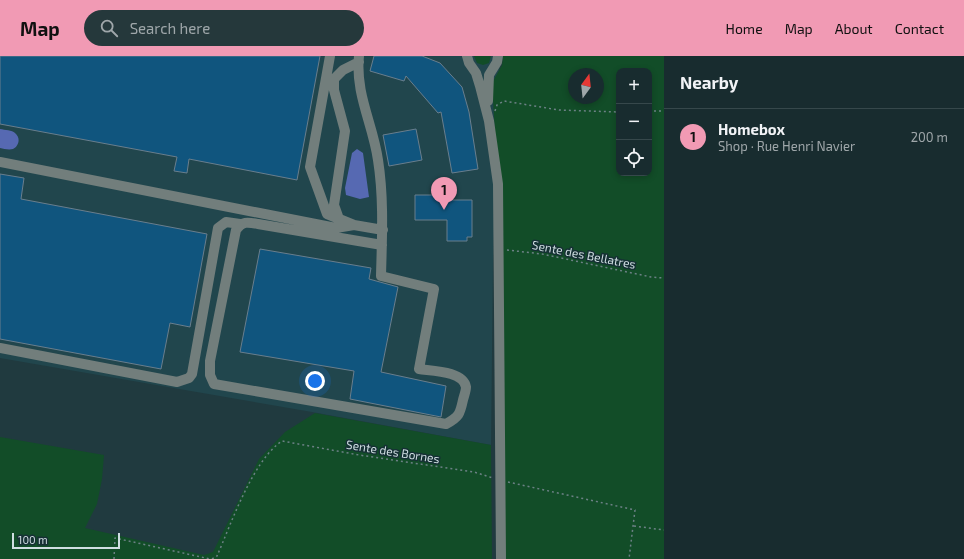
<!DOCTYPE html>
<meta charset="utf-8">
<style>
:root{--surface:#182c2f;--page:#25383b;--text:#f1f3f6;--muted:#9fa7aa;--line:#36484b;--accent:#f19ab4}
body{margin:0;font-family:"Exo 2",sans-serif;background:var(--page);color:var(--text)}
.controls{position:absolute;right:12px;top:12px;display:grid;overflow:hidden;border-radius:8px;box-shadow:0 2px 6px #0003}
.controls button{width:36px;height:36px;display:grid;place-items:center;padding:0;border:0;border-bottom:1px solid var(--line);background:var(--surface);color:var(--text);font:20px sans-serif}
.compass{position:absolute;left:568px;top:12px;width:36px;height:36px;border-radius:50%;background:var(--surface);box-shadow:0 2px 6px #0003;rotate:15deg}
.scale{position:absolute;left:12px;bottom:10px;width:108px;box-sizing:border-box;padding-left:4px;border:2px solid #cfdee1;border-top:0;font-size:11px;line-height:14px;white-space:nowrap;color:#cfdee1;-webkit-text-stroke:3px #163035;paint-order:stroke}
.you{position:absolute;left:315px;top:325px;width:14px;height:14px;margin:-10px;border:3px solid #fff;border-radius:50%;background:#1a73e8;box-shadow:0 0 0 6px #1a73e833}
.badge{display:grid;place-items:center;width:26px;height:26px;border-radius:50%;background:var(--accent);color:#111;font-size:13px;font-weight:700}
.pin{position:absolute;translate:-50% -33px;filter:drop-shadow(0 1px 2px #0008)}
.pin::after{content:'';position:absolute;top:21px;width:14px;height:12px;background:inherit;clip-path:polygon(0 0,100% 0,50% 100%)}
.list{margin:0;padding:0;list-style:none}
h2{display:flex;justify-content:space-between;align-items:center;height:52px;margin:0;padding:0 16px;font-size:17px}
h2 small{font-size:13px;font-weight:400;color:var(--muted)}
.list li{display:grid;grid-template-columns:26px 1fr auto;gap:12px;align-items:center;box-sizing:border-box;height:56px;padding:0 16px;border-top:1px solid var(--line)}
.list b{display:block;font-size:15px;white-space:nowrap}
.list p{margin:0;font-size:13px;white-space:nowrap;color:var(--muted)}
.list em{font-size:13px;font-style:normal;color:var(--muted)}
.icon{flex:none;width:22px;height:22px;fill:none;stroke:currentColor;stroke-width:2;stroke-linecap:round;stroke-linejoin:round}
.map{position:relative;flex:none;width:664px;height:503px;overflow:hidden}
header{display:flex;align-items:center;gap:24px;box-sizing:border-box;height:56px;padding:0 20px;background:var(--accent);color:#111}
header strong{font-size:19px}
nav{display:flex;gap:22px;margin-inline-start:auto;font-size:14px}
.search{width:280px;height:36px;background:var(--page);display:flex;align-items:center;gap:10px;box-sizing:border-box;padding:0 14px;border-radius:22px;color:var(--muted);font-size:15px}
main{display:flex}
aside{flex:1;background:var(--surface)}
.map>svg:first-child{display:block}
</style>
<header>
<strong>Map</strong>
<div class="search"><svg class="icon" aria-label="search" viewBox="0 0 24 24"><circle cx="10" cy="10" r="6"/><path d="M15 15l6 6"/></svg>Search here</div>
<nav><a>Home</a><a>Map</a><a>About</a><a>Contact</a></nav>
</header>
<main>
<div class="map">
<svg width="664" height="503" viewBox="0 0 664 503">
<rect width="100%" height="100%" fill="#203a3f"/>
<!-- built -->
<path fill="#21464d" d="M 0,0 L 500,0 L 493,203 L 491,389 L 312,356 L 0,302 Z"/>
<!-- green -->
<path fill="#124d28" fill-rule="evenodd" d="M 474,0 L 491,0 L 489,7 L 483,9 L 477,7 Z
M 503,0 L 664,0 L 664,503 L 501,503 L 498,128 L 492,27 L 502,9 ZM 619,15 L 649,15 L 649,117 L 619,117 ZM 574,18 L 598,18 L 598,42 L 574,42 Z
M 315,357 L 491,389 L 492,503 L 0,503 L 0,381 L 104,399 L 102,423 L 97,448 L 85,472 L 204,499 L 213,496 L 259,403 L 285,376 Z"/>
<!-- water -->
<path fill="#5669b2" d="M 0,73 C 5,74 12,74 15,77 C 21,82 19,90 13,93 C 9,94 4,93 0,92 Z
M 357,93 L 363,97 L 369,141 L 360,143 L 346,139 L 345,132 L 352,97 Z"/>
<!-- building -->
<path fill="#10557e" stroke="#697e8d" d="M 0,0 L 320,0 L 297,124 L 189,103 L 187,117 L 174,115 L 177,101 L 0,68 Z
M 374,0 L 422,0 L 440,7 L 462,31 L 469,56 L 478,113 L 452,117 L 441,56 L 438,57 L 406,20 L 404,25 L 370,15 Z
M 416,73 L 422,104 L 389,110 L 383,79 Z
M 0,118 L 24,122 L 21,143 L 207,178 L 190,271 L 170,267 L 161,313 L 0,283 Z
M 415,139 L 448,139 L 448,144 L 472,144 L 472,181 L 467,181 L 467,185 L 447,185 L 447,164 L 415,164 Z
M 260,193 L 371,212 L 369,223 L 398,231 L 381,316 L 446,330 L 441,361 L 350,343 L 354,315 L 240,296 Z"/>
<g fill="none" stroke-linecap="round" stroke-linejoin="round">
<!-- path -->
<path stroke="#6c8185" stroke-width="1.5" stroke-dasharray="2 3" stroke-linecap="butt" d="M 495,55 L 497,49 L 504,45 L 559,54 L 619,56
M 649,55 L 664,55
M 507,194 L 542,198 L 651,221 L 664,222
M 508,426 L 635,454 L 629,503
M 634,470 L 664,474
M 114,503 L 115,482 L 210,503
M 212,503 L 217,500 C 231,468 253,404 282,385 L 359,399 L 474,416 L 493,422"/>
<!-- minor -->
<path stroke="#727e7c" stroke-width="10" d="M 330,0 L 310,111 L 327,158 L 354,169 L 383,174
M 359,0 C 355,38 373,68 378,104 C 384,142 382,181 381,220 L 434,233 L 419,313 C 432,315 463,315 466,331 C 466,335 464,340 463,344 C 460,358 459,361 446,368 L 214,328 L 210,319 L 210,305 L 236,174 C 243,165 247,166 258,168 L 382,189
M 467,0 L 469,7 L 476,17 L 480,30 L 489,65 L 498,128 L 501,503
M 334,24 L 334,34 L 345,75 L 334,149 L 339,163
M 330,27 L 343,14 L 359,6
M 488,45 L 489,19 L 497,6 L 498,0
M 0,106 L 336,172 L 354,169
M 0,292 L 177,326 L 189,322 L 192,318 L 218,172 L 226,166 L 240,168"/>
</g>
<g text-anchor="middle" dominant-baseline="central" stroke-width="3" stroke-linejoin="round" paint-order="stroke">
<!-- street labels -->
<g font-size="12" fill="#cfdee1" stroke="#163035">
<text transform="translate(584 198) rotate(11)">Sente des Bellatres</text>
<text transform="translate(393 395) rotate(9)">Sente des Bornes</text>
</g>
</g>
</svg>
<div class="controls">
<button>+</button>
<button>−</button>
<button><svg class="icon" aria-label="locate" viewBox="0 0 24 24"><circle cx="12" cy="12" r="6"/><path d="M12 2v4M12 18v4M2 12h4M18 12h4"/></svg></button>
</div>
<svg class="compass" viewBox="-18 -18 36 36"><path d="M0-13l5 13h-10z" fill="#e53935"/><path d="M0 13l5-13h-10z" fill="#9fa7aa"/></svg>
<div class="scale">100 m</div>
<div class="you"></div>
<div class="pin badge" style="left:444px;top:154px">1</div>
</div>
<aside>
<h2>Nearby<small></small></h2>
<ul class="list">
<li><span class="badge">1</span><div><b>Homebox</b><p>Shop · Rue Henri Navier</p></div><em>200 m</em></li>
</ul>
</aside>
</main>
